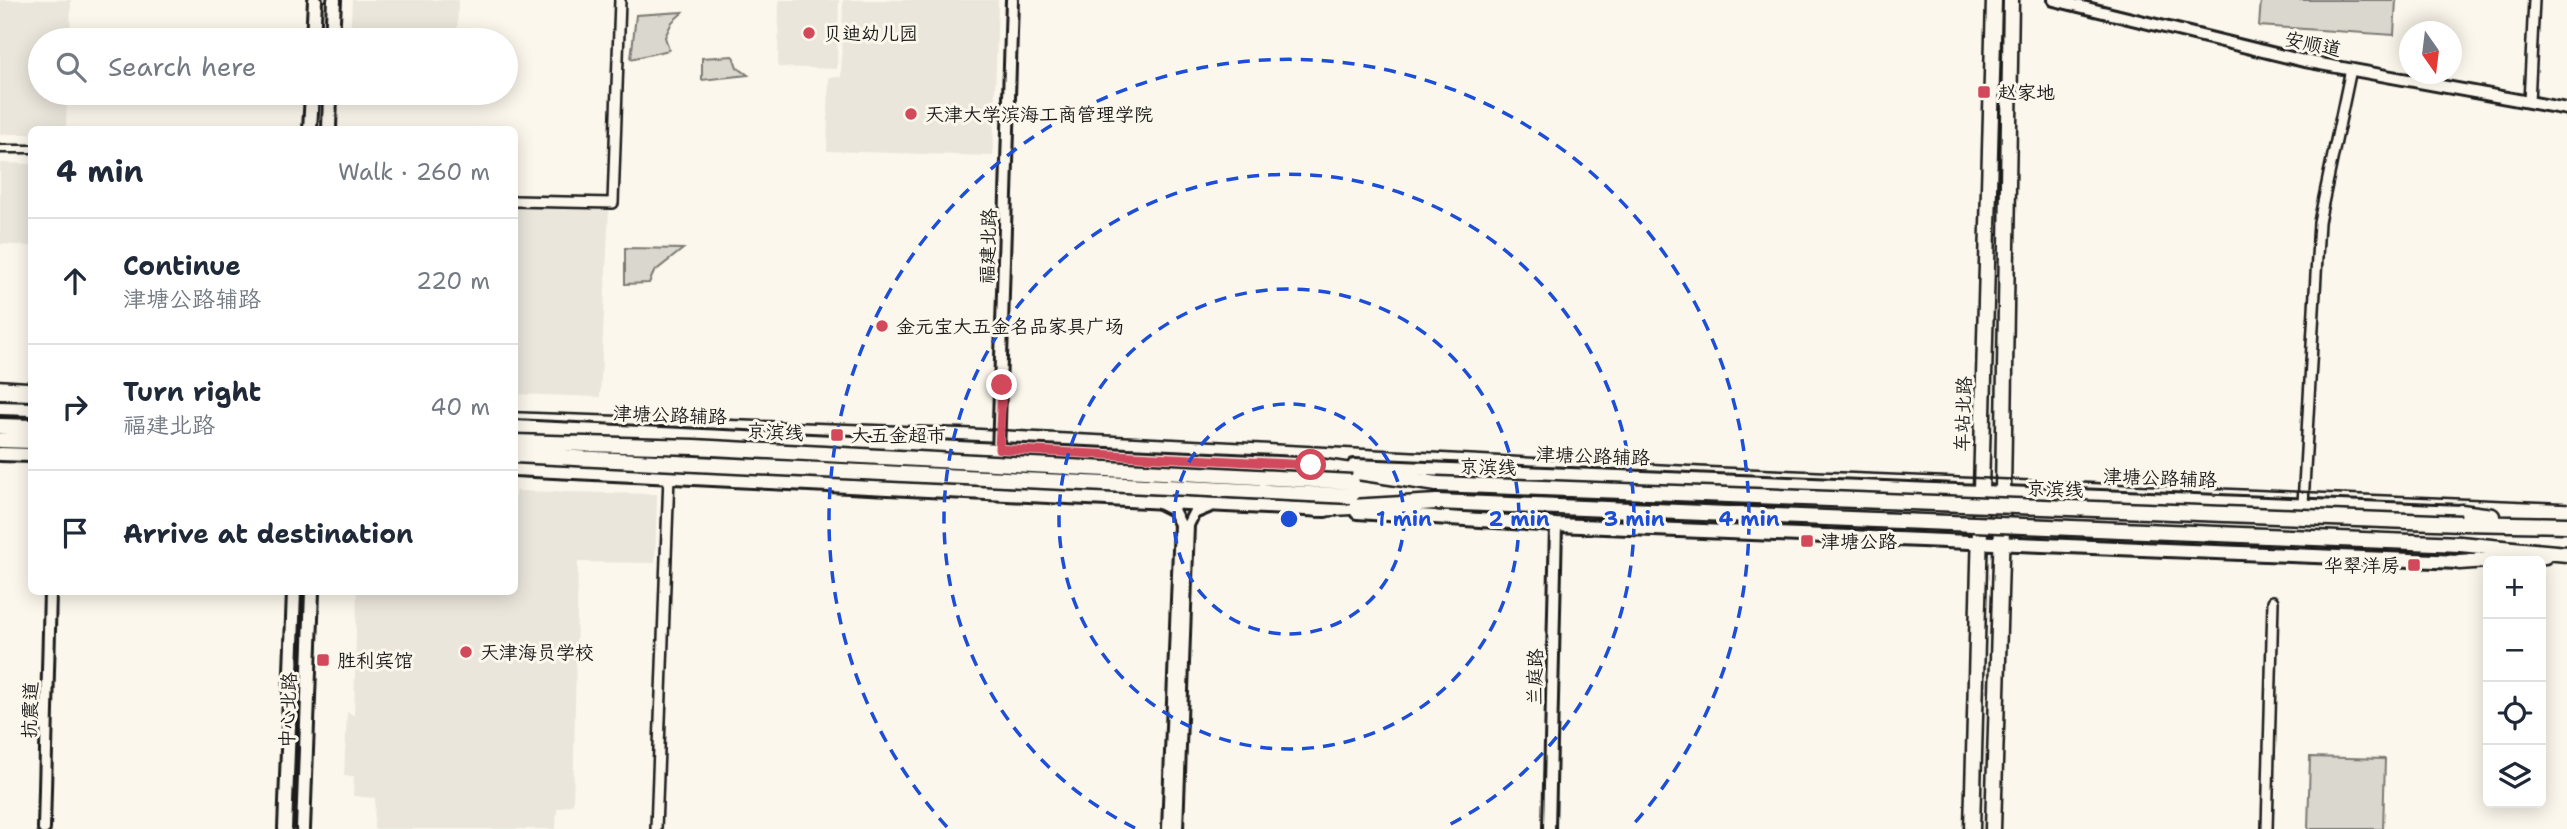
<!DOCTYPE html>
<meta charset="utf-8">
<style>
:root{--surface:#fff;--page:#f2f2f3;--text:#1f2937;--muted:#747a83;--line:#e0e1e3}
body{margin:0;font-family:"Shantell Sans","LXGW WenKai TC",sans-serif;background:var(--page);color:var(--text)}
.controls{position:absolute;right:21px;bottom:21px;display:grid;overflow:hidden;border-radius:10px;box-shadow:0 4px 18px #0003}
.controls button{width:63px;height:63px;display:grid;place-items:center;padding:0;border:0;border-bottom:2px solid var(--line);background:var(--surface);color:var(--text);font:35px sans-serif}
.compass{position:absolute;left:2399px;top:21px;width:63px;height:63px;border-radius:50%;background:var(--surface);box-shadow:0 4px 18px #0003;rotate:166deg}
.stop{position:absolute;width:21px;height:21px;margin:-16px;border:5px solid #d1495b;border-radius:50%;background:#fff}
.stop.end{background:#d1495b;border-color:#fff;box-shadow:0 2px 7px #0008}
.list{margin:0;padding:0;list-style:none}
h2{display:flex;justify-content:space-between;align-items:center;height:91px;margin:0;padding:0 28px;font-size:30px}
h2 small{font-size:23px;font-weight:400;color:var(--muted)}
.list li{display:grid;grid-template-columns:46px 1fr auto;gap:21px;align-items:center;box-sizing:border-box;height:126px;padding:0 28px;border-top:2px solid var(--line)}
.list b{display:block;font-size:26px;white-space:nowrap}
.list p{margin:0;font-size:23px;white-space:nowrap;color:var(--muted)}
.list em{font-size:23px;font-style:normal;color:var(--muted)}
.icon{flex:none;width:38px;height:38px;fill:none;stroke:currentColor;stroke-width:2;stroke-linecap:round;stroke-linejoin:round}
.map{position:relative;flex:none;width:2567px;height:829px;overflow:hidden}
.search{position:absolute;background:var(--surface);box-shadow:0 4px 18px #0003;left:28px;top:28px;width:490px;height:77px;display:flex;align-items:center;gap:18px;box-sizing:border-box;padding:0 24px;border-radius:38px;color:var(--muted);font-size:26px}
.panel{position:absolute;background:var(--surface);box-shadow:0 4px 18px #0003;left:28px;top:126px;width:490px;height:469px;border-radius:10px}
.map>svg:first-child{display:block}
</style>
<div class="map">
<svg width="2567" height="829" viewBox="0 0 2567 829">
<rect width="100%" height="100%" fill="#fbf7ec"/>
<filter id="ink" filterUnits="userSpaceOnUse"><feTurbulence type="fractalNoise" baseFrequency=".0143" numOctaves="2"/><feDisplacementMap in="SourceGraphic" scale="14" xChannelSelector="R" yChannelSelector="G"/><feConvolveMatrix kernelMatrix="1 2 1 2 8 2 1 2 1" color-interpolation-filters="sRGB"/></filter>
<g filter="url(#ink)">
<!-- built -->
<path fill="#eae6dc" d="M 0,0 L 71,0 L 70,40 L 40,40 L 40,93 L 67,93 L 66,129 L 32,130 L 31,134 L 0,134 Z
M 352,0 L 458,0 L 457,40 L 350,40 Z
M 779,0 L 839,0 L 837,69 L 778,67 Z
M 843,0 L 998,0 L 993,156 L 827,151 L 829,77 L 841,77 Z
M 0,163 L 31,164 L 31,246 L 0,244 Z
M 515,205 L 609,208 L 600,397 L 515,394 Z
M 515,491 L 657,494 L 655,563 L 578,562 L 573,804 L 557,809 L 556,829 L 374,829 L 375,798 L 353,796 L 354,776 L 344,776 L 347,712 L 354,715 L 357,592 L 514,592 Z"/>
<!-- green -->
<path fill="#dad7ce" stroke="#7b7a75" stroke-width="2" d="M 2261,0 L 2396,0 L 2394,35 L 2259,26 Z
M 683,12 L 672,22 L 665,37 L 669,50 L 631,59 L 636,15 Z
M 733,56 L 737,67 L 748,75 L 702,80 L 702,58 Z
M 625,248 L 683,249 L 654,272 L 649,283 L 625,284 Z
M 2310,757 L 2385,759 L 2383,829 L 2308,829 Z"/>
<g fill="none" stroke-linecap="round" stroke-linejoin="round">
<defs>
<path id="pedestrian" d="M 0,149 L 32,149"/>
<path id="minor" d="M 2529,102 L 2534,0
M 514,201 L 613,203 L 620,0
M 2303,504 L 2319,222 L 2351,69
M 656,829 L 669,476
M 2267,829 L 2273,601"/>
<path id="tertiary" d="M 2054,0 L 2304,61 L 2567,109
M 998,455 L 1012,0
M 1157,502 L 1173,510 L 1180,524 L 1168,829
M 44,829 L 50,592
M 1177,829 L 1188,525 L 1194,513 L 1211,506
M 1549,829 L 1556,525"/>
<path id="secondary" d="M 313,40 L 315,0
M 332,40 L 334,0
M 310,130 L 312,93
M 329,130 L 330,93
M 0,408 L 32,409
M 514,427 L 1318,465
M 0,454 L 32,455
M 1354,466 L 2461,512
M 514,469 L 1325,510
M 1357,512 L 1556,525 L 2459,562
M 285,829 L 294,592
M 303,829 L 312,592"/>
<path id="primary" d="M 1972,829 L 1994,0
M 1993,829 L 2003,492 L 2011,0"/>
<path id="trunk" d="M 0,426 L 32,427
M 0,440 L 32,441
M 1311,465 L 1437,484
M 1317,509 L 1437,502
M 2461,512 L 2492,516
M 2461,523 L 2567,525
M 2460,544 L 2567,554
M 2459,562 L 2545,556"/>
</defs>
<!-- pedestrian casing -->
<use href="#pedestrian" stroke="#1c1c1c" stroke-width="11"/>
<!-- minor casing -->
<use href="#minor" stroke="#1c1c1c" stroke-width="14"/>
<!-- tertiary casing -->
<use href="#tertiary" stroke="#1c1c1c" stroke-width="16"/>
<!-- secondary casing -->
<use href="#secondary" stroke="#1c1c1c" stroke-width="18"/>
<!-- primary casing -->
<use href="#primary" stroke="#1c1c1c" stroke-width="19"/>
<!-- trunk casing -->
<use href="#trunk" stroke="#1c1c1c" stroke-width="19"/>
<!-- pedestrian -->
<use href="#pedestrian" stroke="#fbf7ec" stroke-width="6"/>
<!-- minor -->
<use href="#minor" stroke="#fbf7ec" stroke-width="9"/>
<!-- tertiary -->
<use href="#tertiary" stroke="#fbf7ec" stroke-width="10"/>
<!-- secondary -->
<use href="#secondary" stroke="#fbf7ec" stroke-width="12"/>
<!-- primary -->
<use href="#primary" stroke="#fbf7ec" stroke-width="14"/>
<!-- trunk -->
<use href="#trunk" stroke="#fbf7ec" stroke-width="14"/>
<!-- rail -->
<path stroke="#1c1c1c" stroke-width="2.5" d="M 0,380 L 32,382
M 514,412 L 966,428 L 1714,467 L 2567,503"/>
<defs>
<path id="trunk-bridge" d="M 514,442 L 694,447 L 1352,482
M 514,455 L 1351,496
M 1437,484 L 2461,523
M 1437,502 L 2460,544"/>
</defs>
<!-- trunk-bridge casing -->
<use href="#trunk-bridge" stroke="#1c1c1c" stroke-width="19" stroke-linecap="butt"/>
<!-- trunk-bridge -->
<use href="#trunk-bridge" stroke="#fbf7ec" stroke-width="14"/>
</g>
</g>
<g fill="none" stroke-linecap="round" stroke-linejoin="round" filter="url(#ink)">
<!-- route -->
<path stroke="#d1495b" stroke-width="9" d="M 1002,385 L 999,449 L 1311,465"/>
</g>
<!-- distance rings -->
<g fill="none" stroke="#1d4ed8" stroke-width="3.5" stroke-dasharray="12 9">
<circle cx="1289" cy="519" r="115"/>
<circle cx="1289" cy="519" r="230"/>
<path d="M1135 828A345 345 0 1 1 1443 828"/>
<path d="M947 827A460 460 0 1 1 1631 827"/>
</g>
<!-- markers -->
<g fill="#d1495b" stroke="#fbf7ec" stroke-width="2.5">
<circle cx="809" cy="33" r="7"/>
<rect x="1977" y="85" width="14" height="14" rx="3.5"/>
<circle cx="911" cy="114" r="7"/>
<circle cx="882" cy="326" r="7"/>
<rect x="830" y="428" width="14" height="14" rx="3.5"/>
<rect x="1800" y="534" width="14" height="14" rx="3.5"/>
<rect x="2407" y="558" width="14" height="14" rx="3.5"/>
<circle cx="466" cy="652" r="7"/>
<rect x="316" y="653" width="14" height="14" rx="3.5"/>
</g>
<g text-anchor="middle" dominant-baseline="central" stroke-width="6" stroke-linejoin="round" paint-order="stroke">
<!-- poi labels -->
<g font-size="19" fill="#1c1c1c" stroke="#fbf7ec" text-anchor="start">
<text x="823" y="33">贝迪幼儿园</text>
<text x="1998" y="92">赵家地</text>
<text x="925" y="114">天津大学滨海工商管理学院</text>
<text x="896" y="326">金元宝大五金名品家具广场</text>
<text x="851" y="435">大五金超市</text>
<text x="1821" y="541">津塘公路</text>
<text x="2400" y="565" text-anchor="end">华翠洋房</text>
<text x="480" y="652">天津海员学校</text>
<text x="337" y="660">胜利宾馆</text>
</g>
<!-- street labels -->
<g font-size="19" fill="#1c1c1c" stroke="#fbf7ec">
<text transform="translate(2313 44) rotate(12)">安顺道</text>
<text transform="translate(988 246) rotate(-88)">福建北路</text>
<text transform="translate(1963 414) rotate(-88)">车站北路</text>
<text transform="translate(670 415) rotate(2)">津塘公路辅路</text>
<text transform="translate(775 432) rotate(3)">京滨线</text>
<text transform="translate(1593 456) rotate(2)">津塘公路辅路</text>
<text transform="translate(1488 467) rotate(2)">京滨线</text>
<text transform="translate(2160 478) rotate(2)">津塘公路辅路</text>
<text transform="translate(2055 489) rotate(2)">京滨线</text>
<text transform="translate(1535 677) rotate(-89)">兰庭路</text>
<text transform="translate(30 710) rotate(-88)">抗震道</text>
<text transform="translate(288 710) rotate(-88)">中心北路</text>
</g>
</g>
<circle cx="1289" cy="519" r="10" fill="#1d4ed8" stroke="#fbf7ec" stroke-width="3.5"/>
<g font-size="21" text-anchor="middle" font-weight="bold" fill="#1d4ed8" stroke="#fbf7ec" stroke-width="6" stroke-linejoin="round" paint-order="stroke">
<text x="1404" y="526">1 min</text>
<text x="1519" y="526">2 min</text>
<text x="1634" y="526">3 min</text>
<text x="1749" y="526">4 min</text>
</g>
</svg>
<div class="controls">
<button>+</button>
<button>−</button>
<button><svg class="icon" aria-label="locate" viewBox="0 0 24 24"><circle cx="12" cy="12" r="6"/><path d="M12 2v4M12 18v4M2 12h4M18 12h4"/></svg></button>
<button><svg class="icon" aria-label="layers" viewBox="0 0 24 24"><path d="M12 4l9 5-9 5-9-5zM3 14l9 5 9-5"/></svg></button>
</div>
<svg class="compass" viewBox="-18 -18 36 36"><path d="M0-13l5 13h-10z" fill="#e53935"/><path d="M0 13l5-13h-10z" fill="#747a83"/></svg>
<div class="stop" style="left:1311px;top:465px"></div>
<div class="stop end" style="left:1002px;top:385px"></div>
<div class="search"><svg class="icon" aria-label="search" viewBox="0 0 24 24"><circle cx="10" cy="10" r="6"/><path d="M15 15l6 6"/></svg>Search here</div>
<section class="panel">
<h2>4 min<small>Walk · 260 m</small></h2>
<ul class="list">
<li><svg class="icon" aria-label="ahead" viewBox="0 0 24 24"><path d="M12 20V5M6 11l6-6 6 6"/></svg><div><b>Continue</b><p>津塘公路辅路</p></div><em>220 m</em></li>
<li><svg class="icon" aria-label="right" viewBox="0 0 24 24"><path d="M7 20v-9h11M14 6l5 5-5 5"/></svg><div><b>Turn right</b><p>福建北路</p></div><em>40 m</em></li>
<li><svg class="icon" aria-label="arrive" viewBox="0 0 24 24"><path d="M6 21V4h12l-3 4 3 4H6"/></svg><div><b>Arrive at destination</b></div></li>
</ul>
</section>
</div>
